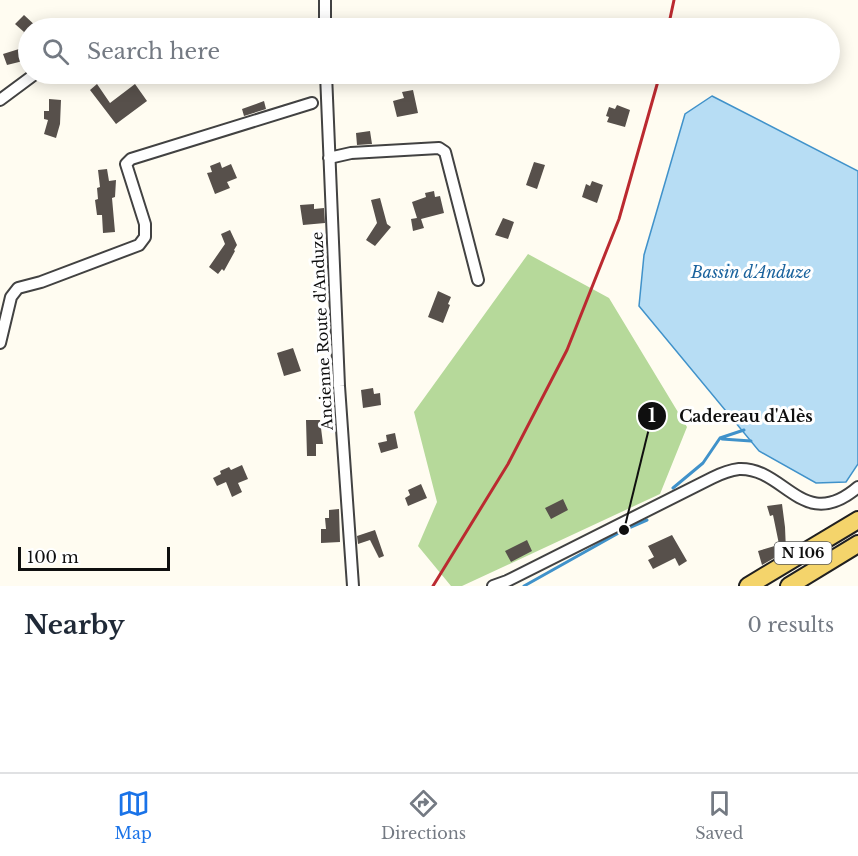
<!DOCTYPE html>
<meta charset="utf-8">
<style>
:root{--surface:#fff;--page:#f2f2f3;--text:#1f2937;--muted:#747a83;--line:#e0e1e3;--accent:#1a73e8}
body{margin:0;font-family:"Libre Baskerville",serif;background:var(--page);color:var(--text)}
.scale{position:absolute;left:18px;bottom:15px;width:152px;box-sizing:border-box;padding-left:6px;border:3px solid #0f0f0f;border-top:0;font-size:16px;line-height:21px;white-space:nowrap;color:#0f0f0f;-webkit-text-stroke:4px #fff;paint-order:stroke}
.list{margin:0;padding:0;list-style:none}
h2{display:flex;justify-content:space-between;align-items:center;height:78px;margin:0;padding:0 24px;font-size:26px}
h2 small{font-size:20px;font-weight:400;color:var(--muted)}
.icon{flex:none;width:33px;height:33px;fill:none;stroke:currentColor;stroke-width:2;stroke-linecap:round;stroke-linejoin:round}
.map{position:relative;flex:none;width:858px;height:586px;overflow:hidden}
.search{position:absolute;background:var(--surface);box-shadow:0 3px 15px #0003;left:18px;right:18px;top:18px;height:66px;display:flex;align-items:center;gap:15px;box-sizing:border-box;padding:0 21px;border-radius:33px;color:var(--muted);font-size:22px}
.sheet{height:186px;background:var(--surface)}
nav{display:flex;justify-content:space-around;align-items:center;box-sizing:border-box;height:84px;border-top:2px solid var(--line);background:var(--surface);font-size:16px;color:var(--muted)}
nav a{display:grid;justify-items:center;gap:3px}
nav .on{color:var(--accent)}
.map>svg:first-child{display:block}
</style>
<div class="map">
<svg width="858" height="586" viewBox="0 0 858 586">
<rect width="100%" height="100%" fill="#fffcf1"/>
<!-- forest -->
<path fill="#b6d99a" d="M 528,254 L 609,298 L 687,427 L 660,494 L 462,586 L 451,586 L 418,546 L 437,502 L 414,412 Z"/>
<!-- water -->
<path fill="#b7ddf4" stroke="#4092ca" stroke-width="1.5" d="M 712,96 L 858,171 L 858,464 L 846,482 L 816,483 L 759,451 L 639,306 L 644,255 L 685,114 Z"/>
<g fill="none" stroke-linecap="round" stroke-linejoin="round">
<!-- stream -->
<path stroke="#4092ca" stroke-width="3" d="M 722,439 L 751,441
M 673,488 L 703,463 L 720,438 L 744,430
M 524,586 L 624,530 L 647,520"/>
</g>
<!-- building -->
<path fill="#57504b" d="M 24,15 L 38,28 L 28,28 L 27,60 L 7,65 L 3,54 L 19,49 L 24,32 L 15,24 Z
M 97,84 L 110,103 L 135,84 L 147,101 L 116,124 L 90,90 Z
M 413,90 L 418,113 L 397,117 L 393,101 L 404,98 L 402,92 Z
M 49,99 L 61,100 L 60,124 L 56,138 L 44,134 L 48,120 L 44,119 L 44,111 L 49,111 Z
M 264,101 L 266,109 L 244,116 L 242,109 Z
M 617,105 L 630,110 L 625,127 L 607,122 L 609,117 L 606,116 L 609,107 L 615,109 Z
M 370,131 L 372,144 L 357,145 L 356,133 Z
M 220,162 L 222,168 L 231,164 L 237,178 L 227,182 L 230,188 L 215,194 L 207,173 L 212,172 L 210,166 Z
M 534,162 L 545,165 L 537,189 L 526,185 Z
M 107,169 L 109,181 L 116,180 L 115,197 L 112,198 L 115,232 L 103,233 L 102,215 L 97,215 L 95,200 L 98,199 L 97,188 L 100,187 L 98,170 Z
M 592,181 L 603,185 L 597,203 L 582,197 L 586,184 L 590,186 Z
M 434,191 L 435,197 L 440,196 L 444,213 L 421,219 L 424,228 L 413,231 L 411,219 L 417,218 L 412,202 L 426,197 L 425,193 Z
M 380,198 L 387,224 L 391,227 L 375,246 L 366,240 L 377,223 L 371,200 Z
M 314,204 L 314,209 L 324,208 L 325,223 L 303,225 L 300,205 Z
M 503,218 L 514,222 L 508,239 L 495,235 Z
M 230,230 L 237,245 L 234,250 L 235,251 L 224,271 L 222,269 L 218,274 L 209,267 L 225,244 L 221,234 Z
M 438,291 L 451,297 L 448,304 L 450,305 L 443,323 L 428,317 Z
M 293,348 L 301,371 L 284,376 L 277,353 Z
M 373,388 L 374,394 L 380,393 L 381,405 L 363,408 L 361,390 Z
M 306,420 L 320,420 L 323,444 L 316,444 L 316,456 L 307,456 Z
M 395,433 L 398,448 L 381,453 L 378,443 L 387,441 L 386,435 Z
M 242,465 L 248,479 L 238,483 L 242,492 L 232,497 L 226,482 L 217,486 L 213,478 L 221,474 L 220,471 L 229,467 L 231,470 Z
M 421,484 L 427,498 L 408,506 L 405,498 L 410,495 L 408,490 Z
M 563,499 L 568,510 L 551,519 L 545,508 Z
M 782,504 L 785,527 L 786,551 L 781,554 L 773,515 L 770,516 L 767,506 Z
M 339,509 L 340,542 L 321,543 L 321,529 L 326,529 L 325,518 L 329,518 L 329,510 Z
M 375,530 L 384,556 L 379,558 L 370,540 L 358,544 L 357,536 Z
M 672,535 L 687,561 L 679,566 L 675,558 L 653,569 L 648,560 L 654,557 L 648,546 Z
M 527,540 L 532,551 L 511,562 L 505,551 Z
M 778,545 L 781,554 L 762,565 L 758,551 Z"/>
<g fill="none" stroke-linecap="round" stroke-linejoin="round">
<defs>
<path id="street" d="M 325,0 L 325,28
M 326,74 L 339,386 L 353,586
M 0,100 L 35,74
M 329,158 L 351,153 L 439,148 L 445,152 L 478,280
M 0,343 L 11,297 L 18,288 L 41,282 L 139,245 L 145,237 L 145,224 L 126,164 L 131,159 L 312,103
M 493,586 L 507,581 L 712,478 C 720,474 730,470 739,469 C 785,467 803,534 858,487"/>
<path id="primary" d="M 748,586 L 858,520
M 789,586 L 858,544"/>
</defs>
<!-- street casing -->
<use href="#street" stroke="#424242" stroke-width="14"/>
<!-- primary casing -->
<use href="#primary" stroke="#202020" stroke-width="20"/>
<!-- street -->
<use href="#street" stroke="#fff" stroke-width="10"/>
<!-- primary -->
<use href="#primary" stroke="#f4d46b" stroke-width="16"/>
<!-- rail -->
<path stroke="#bb2a30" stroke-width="3" d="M 668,28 L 674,0
M 433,586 L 508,464 L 567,350 L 619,219 L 660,74"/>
</g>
<g text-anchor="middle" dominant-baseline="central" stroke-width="6" stroke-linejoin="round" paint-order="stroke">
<!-- shield labels -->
<rect fill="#fff" stroke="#575757" stroke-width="1.5" x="774.5" y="542" width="57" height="22" rx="4.5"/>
<g font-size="14" font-weight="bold" fill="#0f0f0f">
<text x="803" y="553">N 106</text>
</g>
<!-- street labels -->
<g font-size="15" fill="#0f0f0f" stroke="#fff">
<text transform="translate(322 331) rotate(-93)">Ancienne Route d'Anduze</text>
</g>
<!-- water labels -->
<g font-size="16" font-style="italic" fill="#1b639d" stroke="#fff">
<text x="751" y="272">Bassin d'Anduze</text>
</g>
</g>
<!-- callouts -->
<path fill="none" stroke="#0f0f0f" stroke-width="2" d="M624 530L652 416"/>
<g fill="#0f0f0f" stroke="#fff" stroke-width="2">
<circle cx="624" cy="530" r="6"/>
<circle cx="652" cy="416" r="15"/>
</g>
<g font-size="18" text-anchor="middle" font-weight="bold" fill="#fff">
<text x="652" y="422">1</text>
</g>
<g font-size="16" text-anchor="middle" font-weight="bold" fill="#0f0f0f" stroke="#fff" stroke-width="6" stroke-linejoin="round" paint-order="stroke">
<text x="746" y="422">Cadereau d'Alès</text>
</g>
</svg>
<div class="scale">100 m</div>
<div class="search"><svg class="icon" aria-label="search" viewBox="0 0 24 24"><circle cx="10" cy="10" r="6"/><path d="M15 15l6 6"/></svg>Search here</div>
</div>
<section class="sheet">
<h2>Nearby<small>0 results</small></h2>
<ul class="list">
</ul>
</section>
<nav>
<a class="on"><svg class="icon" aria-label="map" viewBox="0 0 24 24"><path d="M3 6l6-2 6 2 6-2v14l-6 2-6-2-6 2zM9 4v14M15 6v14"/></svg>Map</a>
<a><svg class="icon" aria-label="directions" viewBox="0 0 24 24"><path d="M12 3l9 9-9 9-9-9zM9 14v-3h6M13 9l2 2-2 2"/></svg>Directions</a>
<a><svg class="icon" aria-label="saved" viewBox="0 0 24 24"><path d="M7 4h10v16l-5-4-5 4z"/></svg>Saved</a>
</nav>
